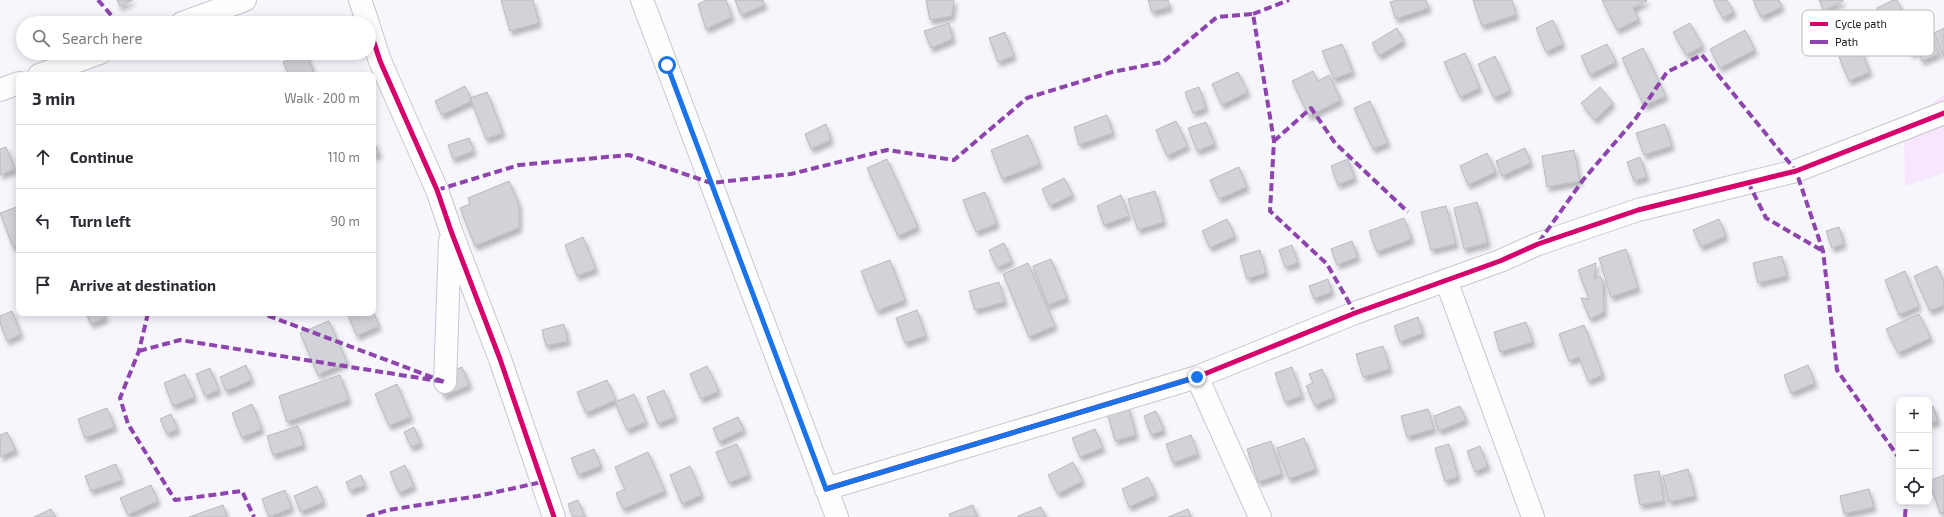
<!DOCTYPE html>
<meta charset="utf-8">
<style>
:root{--surface:#fff;--page:#f2f2f3;--text:#2b2b33;--muted:#7c7c81;--line:#e1e1e2}
body{margin:0;font-family:"Exo 2",sans-serif;background:var(--page);color:var(--text)}
.controls{position:absolute;right:12px;bottom:12px;display:grid;overflow:hidden;border-radius:8px;box-shadow:0 2px 10px #0003}
.controls button{width:36px;height:36px;display:grid;place-items:center;padding:0;border:0;border-bottom:1px solid var(--line);background:var(--surface);color:var(--text);font:20px sans-serif}
.stop{position:absolute;width:12px;height:12px;margin:-9px;border:3px solid #1a73e8;border-radius:50%;background:#fff}
.stop.end{background:#1a73e8;border-color:#fff;box-shadow:0 1px 4px #0008}
.list{margin:0;padding:0;list-style:none}
h2{display:flex;justify-content:space-between;align-items:center;height:52px;margin:0;padding:0 16px;font-size:17px}
h2 small{font-size:13px;font-weight:400;color:var(--muted)}
.list li{display:grid;grid-template-columns:26px 1fr auto;gap:12px;align-items:center;box-sizing:border-box;height:64px;padding:0 16px;border-top:1px solid var(--line)}
.list b{display:block;font-size:15px;white-space:nowrap}
.list em{font-size:13px;font-style:normal;color:var(--muted)}
.icon{flex:none;width:22px;height:22px;fill:none;stroke:currentColor;stroke-width:2;stroke-linecap:round;stroke-linejoin:round}
.map{position:relative;flex:none;width:1944px;height:517px;overflow:hidden}
.search{position:absolute;background:var(--surface);box-shadow:0 2px 10px #0003;left:16px;top:16px;width:360px;height:44px;display:flex;align-items:center;gap:10px;box-sizing:border-box;padding:0 14px;border-radius:22px;color:var(--muted);font-size:15px}
.panel{position:absolute;background:var(--surface);box-shadow:0 2px 10px #0003;left:16px;top:72px;width:360px;height:244px;border-radius:8px}
.map>svg:first-child{display:block}
</style>
<div class="map">
<svg width="1944" height="517" viewBox="0 0 1944 517">
<defs>
<filter id="shadow"><feDropShadow dx="2.5" dy="4.5" stdDeviation="2" flood-color="#0004"/></filter>
</defs>
<rect width="100%" height="100%" fill="#f6f6fc"/>
<!-- green -->
<path fill="#f8e6fe" d="M 1944,94 L 1944,173 L 1905,186 L 1904,125 Z"/>
<!-- building -->
<path fill="#d2d3d8" stroke="#b8babe" filter="url(#shadow)" d="M 117,0 L 133,0 L 120,6 Z
M 501,0 L 533,0 L 539,23 L 510,31 Z
M 706,0 L 726,0 L 732,17 L 706,29 L 698,4 Z
M 735,0 L 763,0 L 765,5 L 741,15 Z
M 926,0 L 954,0 L 952,16 L 930,20 Z
M 1148,0 L 1168,0 L 1170,7 L 1152,12 Z
M 1397,0 L 1426,0 L 1429,8 L 1396,19 L 1390,2 Z
M 1473,0 L 1512,0 L 1516,15 L 1482,26 Z
M 1602,0 L 1646,0 L 1647,1 L 1633,8 L 1639,19 L 1617,30 Z
M 1713,0 L 1727,0 L 1734,12 L 1723,18 Z
M 1753,0 L 1779,0 L 1782,7 L 1761,17 Z
M 1819,0 L 1843,0 L 1843,1 L 1824,11 Z
M 1893,0 L 1897,0 L 1903,12 L 1883,21 L 1877,8 Z
M 1553,20 L 1563,44 L 1546,52 L 1536,28 Z
M 949,23 L 953,39 L 931,48 L 924,31 Z
M 1690,23 L 1703,46 L 1686,55 L 1673,32 Z
M 1926,23 L 1939,54 L 1922,61 L 1918,51 L 1911,54 L 1902,33 Z
M 1397,28 L 1404,41 L 1379,56 L 1372,43 Z
M 1944,28 L 1944,57 L 1934,33 Z
M 1745,30 L 1755,50 L 1720,68 L 1710,49 Z
M 1005,32 L 1014,56 L 998,62 L 989,38 Z
M 1342,44 L 1353,72 L 1334,79 L 1322,51 Z
M 1607,44 L 1616,62 L 1590,75 L 1581,56 Z
M 1643,48 L 1666,96 L 1644,106 L 1622,58 Z
M 1860,48 L 1870,72 L 1849,81 L 1839,57 Z
M 306,53 L 315,75 L 289,75 L 283,62 Z
M 1465,53 L 1480,88 L 1460,97 L 1444,62 Z
M 1495,56 L 1510,90 L 1494,98 L 1478,64 Z
M 1313,71 L 1318,81 L 1329,75 L 1341,100 L 1309,116 L 1292,81 Z
M 1238,72 L 1248,92 L 1222,105 L 1212,84 Z
M 465,86 L 472,101 L 442,115 L 435,101 Z
M 1199,87 L 1206,108 L 1193,113 L 1185,92 Z
M 1600,87 L 1613,103 L 1595,120 L 1581,103 Z
M 487,92 L 503,133 L 486,139 L 470,98 Z
M 1370,101 L 1388,143 L 1373,149 L 1354,108 Z
M 1107,115 L 1113,133 L 1079,145 L 1074,127 Z
M 1176,121 L 1188,146 L 1167,156 L 1156,130 Z
M 1206,122 L 1215,144 L 1197,151 L 1188,128 Z
M 826,124 L 831,140 L 811,149 L 805,134 Z
M 1665,124 L 1672,146 L 1644,155 L 1636,133 Z
M 1028,135 L 1040,164 L 1002,179 L 991,150 Z
M 469,138 L 474,151 L 453,159 L 448,145 Z
M 374,141 L 379,154 L 373,156 L 373,142 Z
M 6,147 L 15,169 L 0,175 L 0,149 Z
M 1525,148 L 1531,163 L 1502,176 L 1496,161 Z
M 1574,150 L 1580,181 L 1547,187 L 1542,156 Z
M 1487,153 L 1496,172 L 1468,185 L 1460,166 Z
M 1640,157 L 1647,177 L 1634,181 L 1627,162 Z
M 887,159 L 918,227 L 898,236 L 867,168 Z
M 1348,159 L 1355,178 L 1338,185 L 1331,166 Z
M 1239,167 L 1247,187 L 1219,199 L 1210,180 Z
M 1064,178 L 1073,195 L 1050,206 L 1042,189 Z
M 509,181 L 519,204 L 519,228 L 475,246 L 460,208 L 470,204 L 468,198 Z
M 1155,191 L 1164,222 L 1138,230 L 1128,199 Z
M 985,192 L 997,224 L 976,232 L 963,200 Z
M 1121,195 L 1129,216 L 1104,225 L 1097,206 Z
M 1477,202 L 1488,243 L 1464,249 L 1454,208 Z
M 19,206 L 19,245 L 13,247 L 0,213 Z
M 1446,206 L 1456,244 L 1431,250 L 1421,212 Z
M 1404,218 L 1412,239 L 1377,252 L 1369,231 Z
M 1227,219 L 1235,236 L 1210,248 L 1202,231 Z
M 1719,219 L 1726,236 L 1701,247 L 1693,230 Z
M 1839,227 L 1844,244 L 1832,248 L 1826,231 Z
M 583,237 L 596,269 L 577,276 L 565,245 Z
M 1352,241 L 1358,257 L 1337,265 L 1331,249 Z
M 1004,243 L 1012,261 L 997,268 L 989,250 Z
M 1292,245 L 1298,263 L 1285,267 L 1279,250 Z
M 1626,249 L 1638,288 L 1611,297 L 1599,258 Z
M 1260,250 L 1266,273 L 1247,279 L 1240,256 Z
M 1782,256 L 1787,276 L 1758,283 L 1753,263 Z
M 1051,259 L 1067,298 L 1048,305 L 1033,266 Z
M 890,260 L 905,300 L 877,311 L 861,271 Z
M 1028,263 L 1055,326 L 1029,337 L 1003,274 Z
M 1596,263 L 1594,279 L 1600,276 L 1603,281 L 1604,312 L 1590,319 L 1581,298 L 1589,299 L 1578,270 Z
M 1937,266 L 1944,282 L 1944,305 L 1930,311 L 1914,276 Z
M 1905,271 L 1919,306 L 1899,315 L 1885,280 Z
M 1328,279 L 1332,292 L 1314,299 L 1309,286 Z
M 999,282 L 1005,302 L 975,310 L 969,291 Z
M 917,310 L 926,336 L 905,343 L 896,318 Z
M 12,311 L 21,334 L 7,341 L 0,323 L 0,316 Z
M 373,311 L 379,326 L 357,336 L 347,313 L 373,313 Z
M 86,313 L 104,313 L 106,318 L 91,324 Z
M 1919,314 L 1931,338 L 1898,353 L 1886,329 Z
M 1418,317 L 1423,333 L 1400,342 L 1394,326 Z
M 329,321 L 347,362 L 318,375 L 300,333 Z
M 1526,322 L 1533,342 L 1500,352 L 1494,332 Z
M 564,324 L 568,341 L 546,346 L 542,330 Z
M 1584,325 L 1603,375 L 1588,381 L 1579,357 L 1569,361 L 1559,334 Z
M 1383,346 L 1390,369 L 1363,377 L 1356,354 Z
M 246,365 L 252,380 L 226,391 L 220,377 Z
M 1808,365 L 1815,383 L 1791,393 L 1784,375 Z
M 707,366 L 719,391 L 701,399 L 690,374 Z
M 462,367 L 470,385 L 444,396 L 436,379 Z
M 1292,367 L 1302,396 L 1285,402 L 1275,373 Z
M 210,368 L 219,390 L 205,396 L 196,374 Z
M 1322,369 L 1334,397 L 1315,406 L 1306,386 L 1313,383 L 1309,374 Z
M 185,374 L 195,397 L 173,406 L 164,383 Z
M 340,375 L 349,400 L 287,422 L 279,396 Z
M 607,380 L 616,400 L 586,413 L 577,392 Z
M 397,384 L 411,417 L 389,426 L 375,394 Z
M 664,390 L 675,417 L 658,424 L 647,397 Z
M 634,394 L 646,422 L 627,430 L 615,402 Z
M 252,404 L 262,429 L 242,438 L 232,413 Z
M 1128,406 L 1136,435 L 1115,441 L 1107,412 Z
M 1460,406 L 1466,420 L 1439,431 L 1434,416 Z
M 1933,406 L 1938,421 L 1929,424 L 1929,408 Z
M 107,408 L 115,427 L 85,438 L 78,419 Z
M 1428,409 L 1434,429 L 1407,437 L 1401,416 Z
M 1156,411 L 1164,430 L 1151,435 L 1144,416 Z
M 171,414 L 178,429 L 167,434 L 160,419 Z
M 738,417 L 744,430 L 719,442 L 713,428 Z
M 298,426 L 304,445 L 273,455 L 267,436 Z
M 414,427 L 421,443 L 411,447 L 404,432 Z
M 1095,429 L 1103,448 L 1080,457 L 1072,438 Z
M 7,432 L 16,450 L 0,457 L 0,435 Z
M 1191,435 L 1198,454 L 1173,463 L 1166,444 Z
M 1304,438 L 1316,469 L 1289,479 L 1277,448 Z
M 1271,441 L 1282,474 L 1258,482 L 1247,449 Z
M 737,444 L 749,475 L 729,483 L 716,452 Z
M 1449,444 L 1458,477 L 1445,481 L 1435,448 Z
M 1480,446 L 1488,466 L 1475,472 L 1467,451 Z
M 594,449 L 601,466 L 578,475 L 571,458 Z
M 648,452 L 665,491 L 623,509 L 616,493 L 625,489 L 615,467 Z
M 1073,462 L 1083,481 L 1058,494 L 1048,475 Z
M 116,464 L 122,480 L 91,491 L 85,476 Z
M 405,465 L 414,486 L 399,493 L 390,472 Z
M 690,466 L 702,495 L 682,504 L 670,475 Z
M 1688,469 L 1695,496 L 1669,502 L 1663,476 Z
M 1659,471 L 1664,501 L 1640,505 L 1634,475 Z
M 361,475 L 365,485 L 350,491 L 346,482 Z
M 1944,475 L 1944,512 L 1940,513 L 1929,481 Z
M 1148,477 L 1156,495 L 1129,507 L 1122,489 Z
M 151,485 L 158,501 L 128,515 L 120,498 Z
M 317,486 L 324,502 L 301,512 L 294,496 Z
M 1869,489 L 1874,507 L 1844,514 L 1840,496 Z
M 285,490 L 292,508 L 269,517 L 262,499 Z
M 578,500 L 585,517 L 573,517 L 568,504 Z
M 223,505 L 227,517 L 189,517 Z
M 973,505 L 977,517 L 950,517 L 949,514 Z
M 1041,507 L 1046,517 L 1018,517 L 1018,516 Z
M 51,509 L 56,517 L 34,517 Z
M 1188,509 L 1191,517 L 1168,517 Z"/>
<g fill="none" stroke-linecap="round" stroke-linejoin="round">
<defs>
<path id="minor" d="M 360,0 L 368,23
M 182,23 L 245,0
M 369,27 L 380,61 L 437,190 L 451,231 L 500,359 L 554,517
M 39,75 L 100,53
M 0,90 L 19,83
M 1446,280 L 1533,517
M 1197,377 L 1260,517
M 445,382 L 450,241
M 826,489 L 1197,377 L 1355,313 L 1500,261 L 1538,244 L 1638,210 L 1796,171 L 1944,113"/>
<path id="primary" d="M 642,0 L 837,517"/>
</defs>
<!-- minor casing -->
<use href="#minor" stroke="#c7c8cd" stroke-width="24"/>
<!-- primary casing -->
<use href="#primary" stroke="#c7c8cd" stroke-width="24"/>
<!-- minor -->
<use href="#minor" stroke="#fefeff" stroke-width="22"/>
<!-- primary -->
<use href="#primary" stroke="#fefeff" stroke-width="22"/>
<!-- quiet -->
<path stroke="#8e44ad" stroke-width="4" stroke-dasharray="8 4" stroke-linecap="butt" d="M 98,0 L 118,23
M 1253,14 L 1289,0
M 1274,141 L 1311,108 L 1335,143 L 1408,212
M 1748,182 L 1766,218 L 1823,251
M 437,190 L 519,165 L 629,155 L 711,183 L 791,174 L 887,150 L 954,160 L 1027,98 L 1112,72 L 1163,62 L 1217,17 L 1253,14 L 1274,141 L 1270,211 L 1327,264 L 1355,313
M 1539,242 L 1583,180 L 1636,118 L 1667,72 L 1702,55 L 1796,171 L 1823,251 L 1837,370 L 1899,458
M 148,313 L 139,351 L 120,398 L 128,424 L 175,500 L 242,491 L 254,517
M 139,351 L 180,340 L 445,382 L 261,313
M 367,517 L 388,510 L 478,496 L 542,482
M 1905,517 L 1906,502"/>
<defs>
<path id="cycleway" d="M 369,27 L 380,61 L 437,190 L 451,231 L 500,359 L 554,517
M 826,489 L 1197,377 L 1355,313 L 1500,261 L 1538,244 L 1638,210 L 1796,171 L 1944,113"/>
</defs>
<!-- cycleway casing -->
<use href="#cycleway" stroke="#fff" stroke-width="8"/>
<!-- cycleway -->
<use href="#cycleway" stroke="#d6006c" stroke-width="5"/>
</g>
<g fill="none" stroke-linecap="round" stroke-linejoin="round">
<!-- route -->
<path stroke="#1a73e8" stroke-width="5" d="M 667,65 L 826,489 L 1197,377"/>
</g>
<!-- legend -->
<rect x="1802" y="10" width="132" height="46" rx="6" fill="#fff" stroke="#bababc" stroke-width="1"/>
<rect x="1810" y="22" width="18" height="4" fill="#d6006c"/>
<rect x="1810" y="40" width="18" height="4" fill="#8e44ad"/>
<g font-size="11" fill="#18191e">
<text x="1835" y="28">Cycle path</text>
<text x="1835" y="46">Path</text>
</g>
</svg>
<div class="controls">
<button>+</button>
<button>−</button>
<button><svg class="icon" aria-label="locate" viewBox="0 0 24 24"><circle cx="12" cy="12" r="6"/><path d="M12 2v4M12 18v4M2 12h4M18 12h4"/></svg></button>
</div>
<div class="stop" style="left:667px;top:65px"></div>
<div class="stop end" style="left:1197px;top:377px"></div>
<div class="search"><svg class="icon" aria-label="search" viewBox="0 0 24 24"><circle cx="10" cy="10" r="6"/><path d="M15 15l6 6"/></svg>Search here</div>
<section class="panel">
<h2>3 min<small>Walk · 200 m</small></h2>
<ul class="list">
<li><svg class="icon" aria-label="ahead" viewBox="0 0 24 24"><path d="M12 20V5M6 11l6-6 6 6"/></svg><div><b>Continue</b></div><em>110 m</em></li>
<li><svg class="icon" aria-label="left" viewBox="0 0 24 24"><path d="M17 20v-9H6M10 6l-5 5 5 5"/></svg><div><b>Turn left</b></div><em>90 m</em></li>
<li><svg class="icon" aria-label="arrive" viewBox="0 0 24 24"><path d="M6 21V4h12l-3 4 3 4H6"/></svg><div><b>Arrive at destination</b></div></li>
</ul>
</section>
</div>
